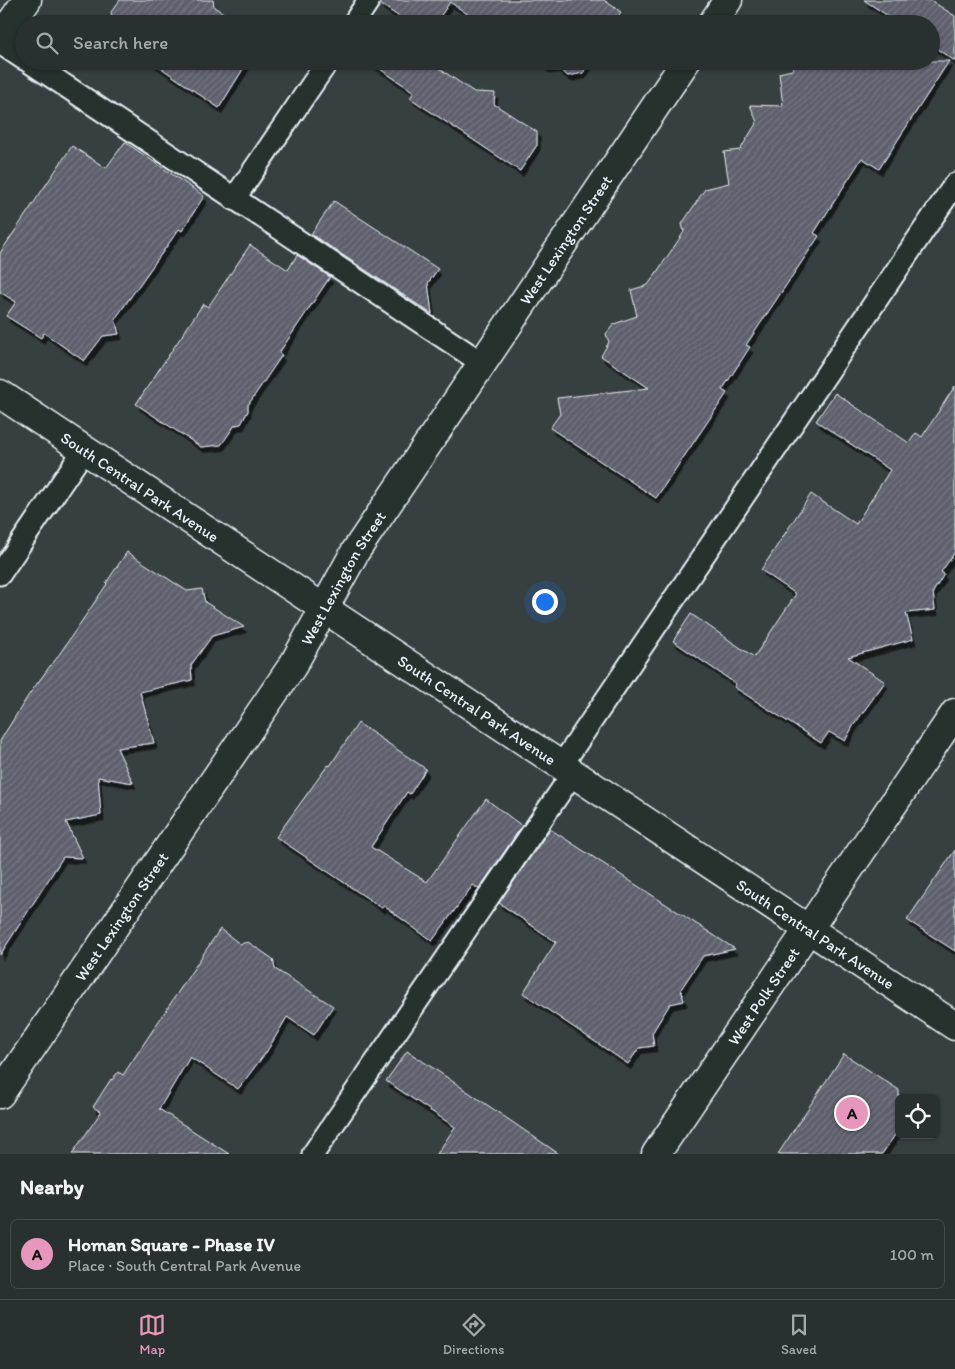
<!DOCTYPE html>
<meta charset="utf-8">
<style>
:root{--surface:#293030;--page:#353c3c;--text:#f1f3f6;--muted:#a5a9ab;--line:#454b4c;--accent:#e797bd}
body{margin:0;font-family:Itim,sans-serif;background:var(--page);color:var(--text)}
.controls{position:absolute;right:15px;bottom:15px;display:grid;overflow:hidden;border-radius:8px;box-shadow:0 1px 4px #0004}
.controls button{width:45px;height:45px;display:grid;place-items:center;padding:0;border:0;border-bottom:1px solid var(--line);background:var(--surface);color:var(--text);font:25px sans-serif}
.you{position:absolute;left:544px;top:601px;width:18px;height:18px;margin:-12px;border:4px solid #fff;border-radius:50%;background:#1a73e8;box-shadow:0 0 0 8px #1a73e833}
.badge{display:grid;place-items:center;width:32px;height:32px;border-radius:50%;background:var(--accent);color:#111;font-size:16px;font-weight:700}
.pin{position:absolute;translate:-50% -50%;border:2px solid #fff;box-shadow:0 1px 5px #0006}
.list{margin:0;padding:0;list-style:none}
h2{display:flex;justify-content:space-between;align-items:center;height:65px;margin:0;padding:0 20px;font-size:21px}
h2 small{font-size:16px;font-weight:400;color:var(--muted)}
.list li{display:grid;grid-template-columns:32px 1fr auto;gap:15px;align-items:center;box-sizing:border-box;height:70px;margin:0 10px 10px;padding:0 10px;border:1px solid var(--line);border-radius:8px}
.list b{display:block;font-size:19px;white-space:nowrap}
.list p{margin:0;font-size:16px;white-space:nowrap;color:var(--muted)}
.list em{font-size:16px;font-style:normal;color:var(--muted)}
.icon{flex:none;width:28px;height:28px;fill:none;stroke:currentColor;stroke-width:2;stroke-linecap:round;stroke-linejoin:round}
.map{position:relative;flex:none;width:955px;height:1154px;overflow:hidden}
.search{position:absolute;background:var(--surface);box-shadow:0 1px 4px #0004;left:15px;right:15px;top:15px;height:55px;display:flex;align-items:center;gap:12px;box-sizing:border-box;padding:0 18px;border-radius:28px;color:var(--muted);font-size:19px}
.sheet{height:145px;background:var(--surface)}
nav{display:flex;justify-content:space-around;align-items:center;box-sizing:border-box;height:70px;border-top:1px solid var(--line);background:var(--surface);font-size:14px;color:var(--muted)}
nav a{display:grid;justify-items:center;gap:2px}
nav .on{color:var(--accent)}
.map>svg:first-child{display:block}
</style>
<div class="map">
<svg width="955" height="1154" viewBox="0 0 955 1154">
<defs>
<pattern id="building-hatch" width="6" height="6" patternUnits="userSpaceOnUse" patternTransform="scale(1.25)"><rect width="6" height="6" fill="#5f606d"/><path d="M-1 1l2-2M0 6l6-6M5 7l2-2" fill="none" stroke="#767783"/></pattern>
<filter id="shadow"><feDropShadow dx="3" dy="5.5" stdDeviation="0" flood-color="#0009"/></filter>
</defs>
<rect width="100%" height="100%" fill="#374040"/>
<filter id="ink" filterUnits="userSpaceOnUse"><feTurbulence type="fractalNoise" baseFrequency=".02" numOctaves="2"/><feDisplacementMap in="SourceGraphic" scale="10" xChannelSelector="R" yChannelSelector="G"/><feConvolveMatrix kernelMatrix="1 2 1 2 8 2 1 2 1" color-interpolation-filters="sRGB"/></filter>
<g filter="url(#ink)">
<!-- building -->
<path fill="url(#building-hatch)" stroke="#e8f1f8" filter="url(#shadow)" d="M 120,0 L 213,0 L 214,7 L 241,24 L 113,24 L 111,12 Z
M 381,0 L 604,0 L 621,12 L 613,24 L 482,24 L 450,2 L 435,24 L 410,24 L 380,4 Z
M 864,0 L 930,0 L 955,16 L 955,61 L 931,45 L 931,24 L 900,24 Z
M 151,61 L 248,61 L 219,108 Z
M 368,61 L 428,61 L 474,92 L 495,93 L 494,104 L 537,132 L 537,145 L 520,171 L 410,98 L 414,92 Z
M 537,61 L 590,61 L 583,73 L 568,76 L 556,67 L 548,68 Z
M 797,61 L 949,61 L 879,169 L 862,158 L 814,233 L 819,236 L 746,345 L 750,347 L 722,390 L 727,393 L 656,498 L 550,428 L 560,414 L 557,398 L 649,388 L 601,356 L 609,342 L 606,334 L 614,324 L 637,316 L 631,290 L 648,285 L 684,232 L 682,224 L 705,189 L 729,183 L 724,152 L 740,150 L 757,122 L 750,105 L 783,106 L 779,73 L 792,70 Z
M 125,142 L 204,196 L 182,231 L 179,229 L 115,319 L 119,334 L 103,336 L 84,361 L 44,333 L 41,338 L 6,316 L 16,302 L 0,292 L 0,253 L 72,146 L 106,168 Z
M 334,201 L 438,269 L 428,283 L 432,314 L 311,234 Z
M 250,245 L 288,270 L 297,255 L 330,277 L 279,353 L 282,355 L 248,405 L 248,411 L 241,424 L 235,425 L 221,445 L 201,447 L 136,404 L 203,304 L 208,307 Z
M 955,386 L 955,552 L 941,572 L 944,574 L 933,592 L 935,610 L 906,613 L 913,639 L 848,657 L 885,682 L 853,726 L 845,741 L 829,732 L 821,743 L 734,687 L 736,684 L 673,641 L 691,614 L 754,657 L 796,594 L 761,570 L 811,494 L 856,524 L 890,470 L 816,421 L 835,393 L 909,443 L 916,433 L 922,437 Z
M 127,552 L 187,591 L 202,589 L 205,602 L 244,627 L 212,636 L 191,665 L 192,680 L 140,692 L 154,743 L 117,748 L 133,783 L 98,777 L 101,815 L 66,822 L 83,858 L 63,857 L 0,955 L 0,741 L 28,696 L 53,662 L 54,662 L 107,584 L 106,583 Z
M 358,723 L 426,769 L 410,794 L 407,792 L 371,847 L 427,882 L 486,799 L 522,826 L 479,889 L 473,885 L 432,941 L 384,906 L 382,908 L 276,837 L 328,765 L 330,766 Z
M 550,829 L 735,949 L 703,956 L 681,989 L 684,1001 L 670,1004 L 652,1033 L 654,1046 L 639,1048 L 628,1064 L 523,993 L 556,942 L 499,903 Z
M 955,850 L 955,951 L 907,920 Z
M 220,929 L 240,944 L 248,942 L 273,959 L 275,969 L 333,1006 L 314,1035 L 287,1017 L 267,1051 L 238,1089 L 190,1057 L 159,1109 L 229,1154 L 72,1154 L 101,1112 L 93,1107 L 111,1079 L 112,1080 L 118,1072 L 123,1075 Z
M 407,1051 L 436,1070 L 559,1154 L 437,1154 L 455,1127 L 386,1081 Z
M 844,1054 L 899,1090 L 899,1129 L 882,1154 L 778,1154 Z"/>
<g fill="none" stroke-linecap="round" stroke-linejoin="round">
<defs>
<path id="lane" d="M 353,24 L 369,0
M 0,43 L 24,59
M 28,61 L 482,363
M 234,199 L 328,61
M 0,574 L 84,450
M 561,766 L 955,184
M 313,1154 L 573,773"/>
<g id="street">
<path d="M 712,24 L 728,0"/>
<path d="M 0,39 L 27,0"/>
<path id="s1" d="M 0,1094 L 293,665 L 355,552 L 686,61"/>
<path id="s2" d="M 656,1154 L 955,713"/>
</g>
<g id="secondary">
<path id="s3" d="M 0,394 L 955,1026"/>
</g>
</defs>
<!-- lane casing -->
<use href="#lane" stroke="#e8f1f8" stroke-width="25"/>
<!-- street casing -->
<use href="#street" stroke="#e8f1f8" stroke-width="31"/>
<!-- secondary casing -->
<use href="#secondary" stroke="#e8f1f8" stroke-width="31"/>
<!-- lane -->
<use href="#lane" stroke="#26332d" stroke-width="21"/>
<!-- street -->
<use href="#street" stroke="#26332d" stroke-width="28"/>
<!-- secondary -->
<use href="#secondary" stroke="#26332d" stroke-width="28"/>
</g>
</g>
<g text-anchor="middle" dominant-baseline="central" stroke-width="4.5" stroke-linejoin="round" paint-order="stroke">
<!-- street labels -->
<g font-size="16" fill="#e8f1f8" stroke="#26332d">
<text stroke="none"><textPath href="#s1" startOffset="1025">West Lexington Street</textPath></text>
<text stroke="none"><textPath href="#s3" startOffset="168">South Central Park Avenue</textPath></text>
<text stroke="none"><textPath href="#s1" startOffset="620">West Lexington Street</textPath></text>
<text stroke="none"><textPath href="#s3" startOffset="572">South Central Park Avenue</textPath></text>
<text stroke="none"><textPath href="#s1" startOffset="215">West Lexington Street</textPath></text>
<text stroke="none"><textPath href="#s3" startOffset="978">South Central Park Avenue</textPath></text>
<text stroke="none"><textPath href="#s2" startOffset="191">West Polk Street</textPath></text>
</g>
</g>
</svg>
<div class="controls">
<button><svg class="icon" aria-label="locate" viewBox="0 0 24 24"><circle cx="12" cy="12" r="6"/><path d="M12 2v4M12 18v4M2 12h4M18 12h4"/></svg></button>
</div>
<div class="you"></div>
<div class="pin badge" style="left:852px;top:1113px">A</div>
<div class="search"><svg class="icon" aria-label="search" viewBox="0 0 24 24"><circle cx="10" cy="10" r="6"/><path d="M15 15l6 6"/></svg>Search here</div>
</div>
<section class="sheet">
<h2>Nearby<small></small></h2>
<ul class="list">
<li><span class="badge">A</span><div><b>Homan Square - Phase IV</b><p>Place · South Central Park Avenue</p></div><em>100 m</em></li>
</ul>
</section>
<nav>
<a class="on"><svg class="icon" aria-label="map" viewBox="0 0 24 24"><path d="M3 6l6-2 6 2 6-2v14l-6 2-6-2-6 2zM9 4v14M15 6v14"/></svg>Map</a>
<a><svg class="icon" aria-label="directions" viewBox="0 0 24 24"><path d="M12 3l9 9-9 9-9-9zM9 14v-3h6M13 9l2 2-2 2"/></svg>Directions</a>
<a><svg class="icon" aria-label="saved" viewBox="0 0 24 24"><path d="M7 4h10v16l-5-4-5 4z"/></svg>Saved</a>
</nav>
